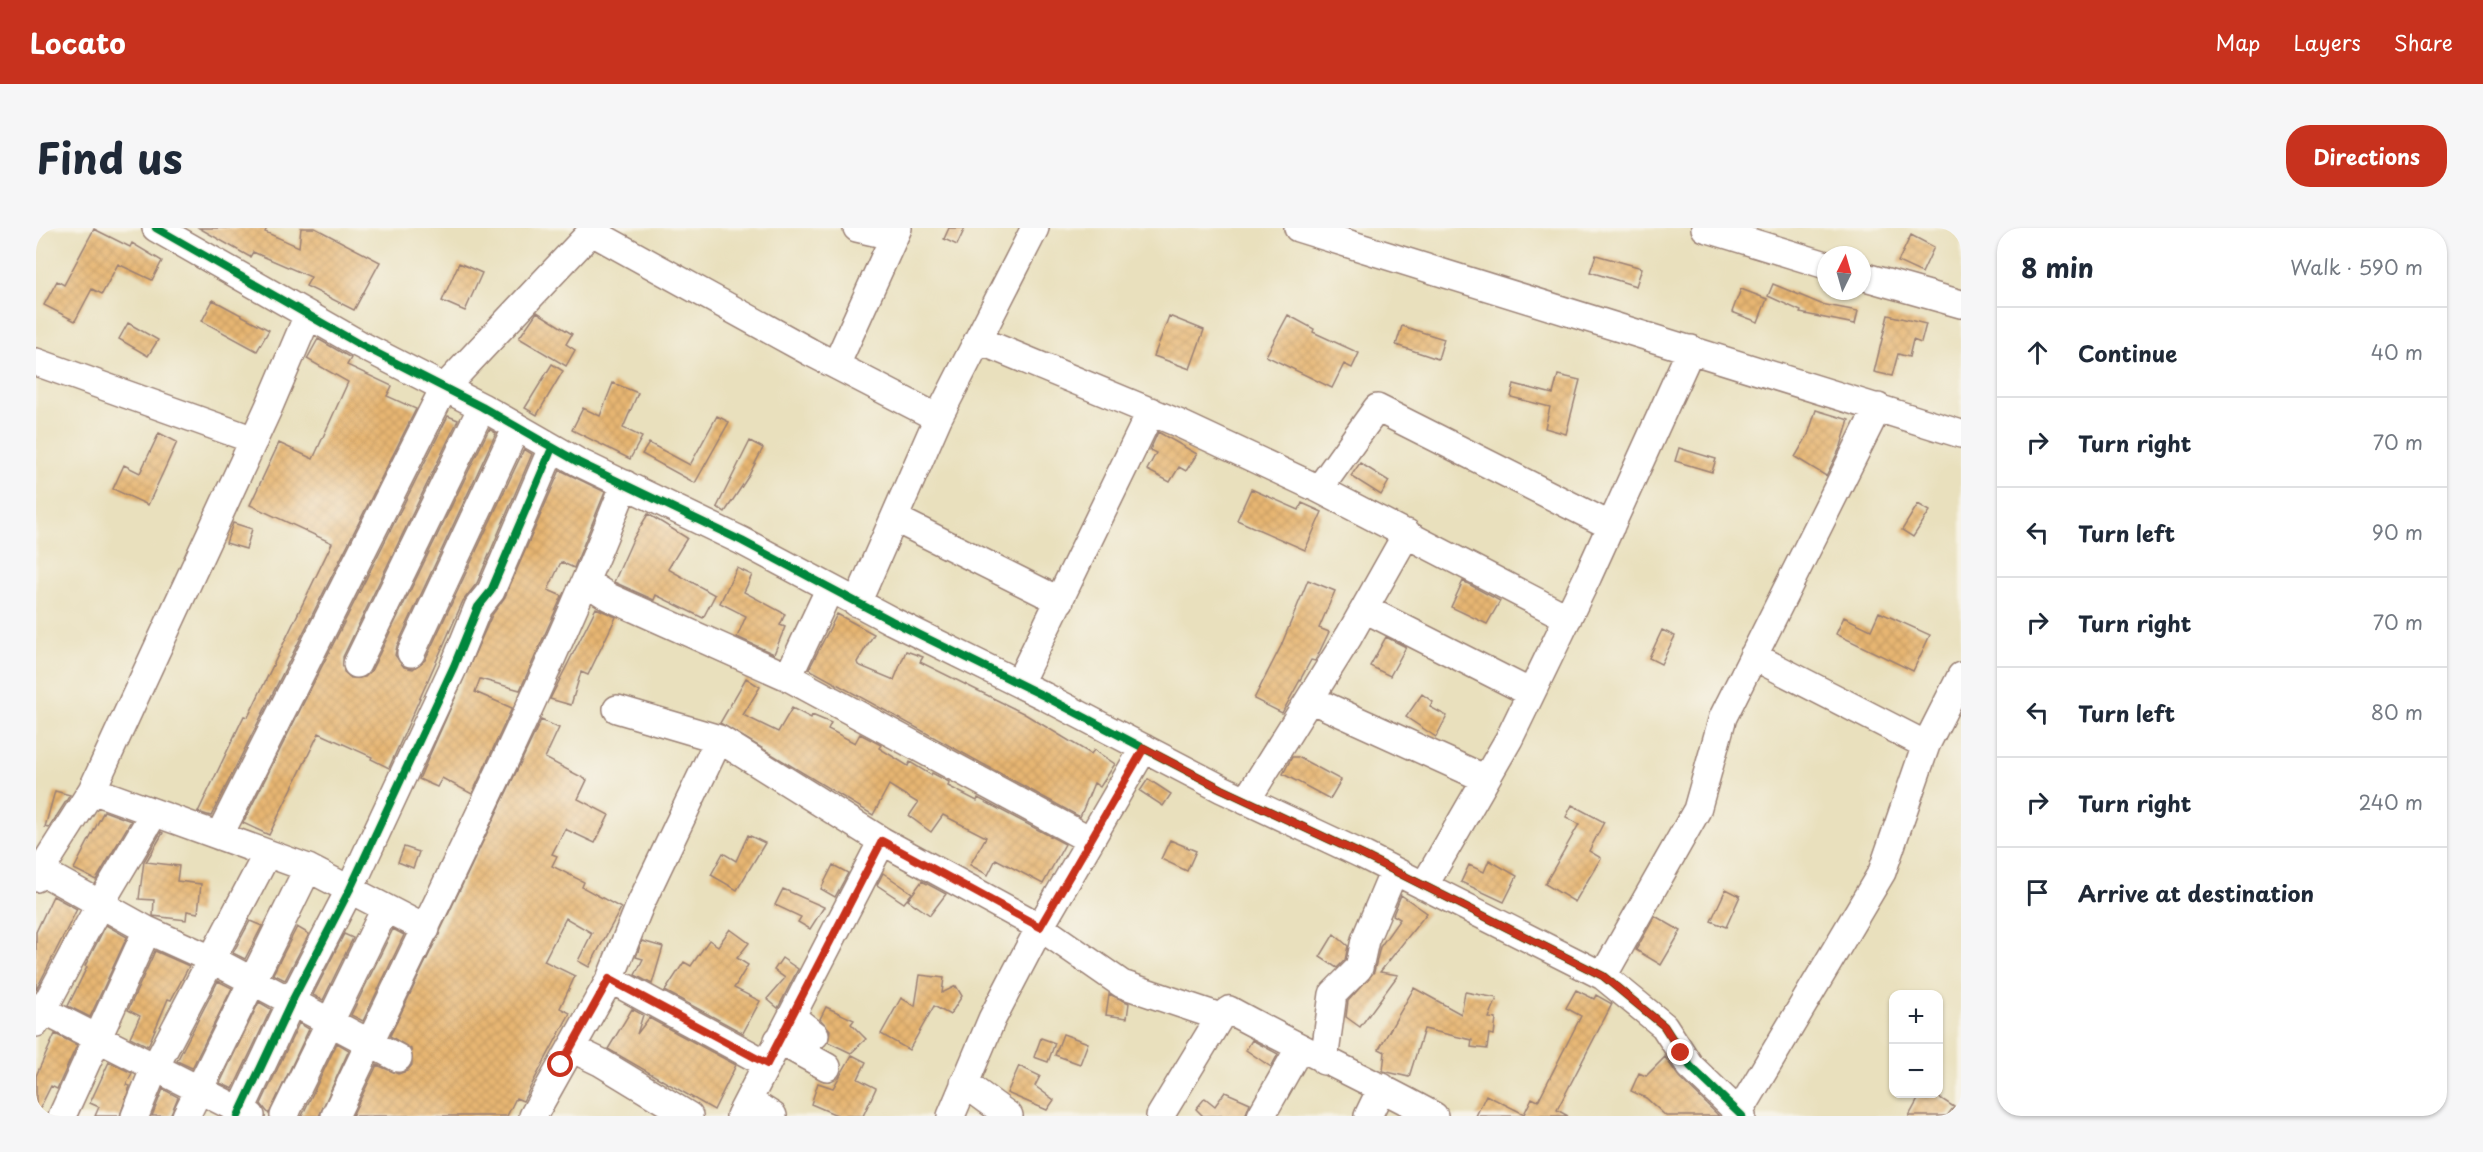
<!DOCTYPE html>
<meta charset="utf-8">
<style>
:root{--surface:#fff;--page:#f6f6f7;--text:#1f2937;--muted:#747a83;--line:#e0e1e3;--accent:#c8321e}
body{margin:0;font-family:"Playpen Sans",sans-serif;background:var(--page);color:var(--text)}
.controls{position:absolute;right:18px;bottom:18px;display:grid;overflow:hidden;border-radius:12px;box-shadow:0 2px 4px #0004}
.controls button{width:54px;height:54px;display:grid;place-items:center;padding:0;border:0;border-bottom:2px solid var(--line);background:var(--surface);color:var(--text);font:30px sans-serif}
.compass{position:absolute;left:1781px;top:18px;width:54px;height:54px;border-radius:50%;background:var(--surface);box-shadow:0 2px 4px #0004;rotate:5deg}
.stop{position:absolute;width:18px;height:18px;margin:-14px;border:4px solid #c8321e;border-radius:50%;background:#fff}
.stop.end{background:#c8321e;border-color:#fff;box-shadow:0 2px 6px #0008}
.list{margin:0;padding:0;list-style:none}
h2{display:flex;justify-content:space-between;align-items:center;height:78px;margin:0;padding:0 24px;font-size:26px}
h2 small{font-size:20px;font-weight:400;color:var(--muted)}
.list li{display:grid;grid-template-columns:39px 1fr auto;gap:18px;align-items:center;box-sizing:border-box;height:90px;padding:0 24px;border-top:2px solid var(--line)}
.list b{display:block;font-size:22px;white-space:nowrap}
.list em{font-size:20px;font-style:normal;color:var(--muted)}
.icon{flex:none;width:33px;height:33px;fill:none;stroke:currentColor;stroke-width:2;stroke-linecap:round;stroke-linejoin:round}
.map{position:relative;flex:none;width:1925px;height:888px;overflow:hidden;border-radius:24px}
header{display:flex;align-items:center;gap:36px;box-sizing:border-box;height:84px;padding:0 30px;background:var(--accent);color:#fff}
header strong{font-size:28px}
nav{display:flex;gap:33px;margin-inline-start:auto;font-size:21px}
.intro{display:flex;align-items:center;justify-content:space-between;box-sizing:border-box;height:144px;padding:0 36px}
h1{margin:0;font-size:42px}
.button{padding:15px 27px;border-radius:24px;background:var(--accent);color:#fff;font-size:21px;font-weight:700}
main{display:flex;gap:36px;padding:0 36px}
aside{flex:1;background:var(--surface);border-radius:24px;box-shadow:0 2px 4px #0004}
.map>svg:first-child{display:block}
</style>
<header>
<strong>Locato</strong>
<nav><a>Map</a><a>Layers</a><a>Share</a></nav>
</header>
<div class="intro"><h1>Find us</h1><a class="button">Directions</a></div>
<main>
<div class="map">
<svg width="1925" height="888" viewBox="0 0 1925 888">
<defs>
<pattern id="building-cross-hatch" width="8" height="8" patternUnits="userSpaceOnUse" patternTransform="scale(1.5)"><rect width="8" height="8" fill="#e7b672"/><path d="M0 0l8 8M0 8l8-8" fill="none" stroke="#c89c63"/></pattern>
</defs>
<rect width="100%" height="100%" fill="#f7f3e8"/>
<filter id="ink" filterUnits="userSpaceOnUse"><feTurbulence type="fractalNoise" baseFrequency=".0167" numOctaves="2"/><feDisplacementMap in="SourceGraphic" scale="12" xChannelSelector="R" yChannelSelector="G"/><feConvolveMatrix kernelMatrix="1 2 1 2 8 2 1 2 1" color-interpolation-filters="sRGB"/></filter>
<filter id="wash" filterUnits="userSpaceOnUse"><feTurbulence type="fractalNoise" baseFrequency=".008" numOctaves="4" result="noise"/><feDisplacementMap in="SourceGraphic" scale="24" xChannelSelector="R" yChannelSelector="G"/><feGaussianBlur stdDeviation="1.35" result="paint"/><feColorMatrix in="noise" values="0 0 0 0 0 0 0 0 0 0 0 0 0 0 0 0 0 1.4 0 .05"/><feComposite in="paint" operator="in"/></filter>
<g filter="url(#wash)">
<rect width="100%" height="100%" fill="#e9e0bd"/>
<g id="blocks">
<!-- building -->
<path fill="url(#building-cross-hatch)" d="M 163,0 L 231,0 L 229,4 L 263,19 L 265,0 L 279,0 L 344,34 L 318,82 L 270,58 L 275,49 L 217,24 L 214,29 Z
M 913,0 L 929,0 L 921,17 L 908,11 Z
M 58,1 L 94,19 L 96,15 L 126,33 L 116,52 L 82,36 L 66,66 L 56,61 L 39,93 L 8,77 L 21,53 L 28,57 Z
M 1875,7 L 1898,19 L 1886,45 L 1862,34 Z
M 1560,27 L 1606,40 L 1600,58 L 1554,44 Z
M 423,35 L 446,45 L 429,83 L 406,73 Z
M 1737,56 L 1785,76 L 1822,83 L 1819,96 L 1764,85 L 1765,83 L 1732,68 Z
M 1705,61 L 1731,71 L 1722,94 L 1696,84 Z
M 177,72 L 233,102 L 221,123 L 166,93 Z
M 501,84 L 536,106 L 530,116 L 539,122 L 530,138 L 483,110 Z
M 1252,87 L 1278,101 L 1277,104 L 1323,125 L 1316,140 L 1308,136 L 1296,160 L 1230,128 Z
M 1852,87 L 1890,96 L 1885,115 L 1877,112 L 1873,129 L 1862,126 L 1856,148 L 1838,144 Z
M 1133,88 L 1168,102 L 1154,141 L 1118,128 Z
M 92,95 L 122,112 L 112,128 L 83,111 Z
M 1366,98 L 1408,111 L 1402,131 L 1360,117 Z
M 282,111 L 315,130 L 311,137 L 356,158 L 351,168 L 380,181 L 175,588 L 162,584 L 208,488 L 212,489 L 296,315 L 214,277 L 243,215 L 277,231 L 312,154 L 271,131 Z
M 516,136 L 527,143 L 501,187 L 489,180 Z
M 1522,147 L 1544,152 L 1530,206 L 1509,200 L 1514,179 L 1475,169 L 1478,156 L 1517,166 Z
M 577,155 L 602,165 L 587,200 L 606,209 L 594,231 L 536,202 L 547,180 L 564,188 Z
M 1780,182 L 1813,192 L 1805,218 L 1790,248 L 1759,229 L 1772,207 Z
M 412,188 L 422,192 L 307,429 L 308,444 L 315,450 L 329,449 L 335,443 L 453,201 L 460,205 L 361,418 L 359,427 L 368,439 L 377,441 L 389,432 L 488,221 L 496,226 L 441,355 L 427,373 L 353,540 L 335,531 L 336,529 L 283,505 L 233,607 L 207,595 Z
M 681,188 L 693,194 L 659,255 L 606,226 L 613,215 L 654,237 Z
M 1122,204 L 1161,226 L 1150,243 L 1143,239 L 1134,254 L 1111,242 L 1120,225 L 1114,222 Z
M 123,205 L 141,214 L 112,277 L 77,261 L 88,237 L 104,245 Z
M 714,213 L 727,220 L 712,249 L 689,284 L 681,279 Z
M 1643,220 L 1680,231 L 1676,244 L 1639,233 Z
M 1324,235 L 1353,253 L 1345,267 L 1315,248 Z
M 524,242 L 569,264 L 538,340 L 525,334 L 512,362 L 526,368 L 484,462 L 444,451 L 439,464 L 476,480 L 436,566 L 406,550 L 401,559 L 383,551 L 456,387 L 469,369 Z
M 1215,261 L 1263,282 L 1266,275 L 1286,284 L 1269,322 L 1201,292 Z
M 1882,276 L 1894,283 L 1877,309 L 1866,302 Z
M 612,286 L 651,310 L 632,341 L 679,367 L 667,390 L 620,367 L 618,372 L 578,354 L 598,309 Z
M 197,295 L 216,301 L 210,321 L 190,315 Z
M 701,340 L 716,347 L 708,364 L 749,386 L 744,397 L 749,399 L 738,426 L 701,409 L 710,388 L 684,375 Z
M 1272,352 L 1299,363 L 1283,400 L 1293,404 L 1281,429 L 1279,433 L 1275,432 L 1246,485 L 1218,471 L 1245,418 Z
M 1427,353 L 1464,373 L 1451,396 L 1415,379 Z
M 560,380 L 580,389 L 552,447 L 545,444 L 535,477 L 514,471 Z
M 1843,384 L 1894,407 L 1877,443 L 1800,406 L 1808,389 L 1835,402 Z
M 801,386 L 838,406 L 821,434 L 822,437 L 858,452 L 870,423 L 887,429 L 884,434 L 987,485 L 1055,526 L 1058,522 L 1079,536 L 1064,559 L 1058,555 L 1044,589 L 773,441 Z
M 1626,402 L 1639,408 L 1625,436 L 1613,430 Z
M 1350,409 L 1370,419 L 1354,448 L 1334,438 Z
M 710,450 L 724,459 L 707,487 L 742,504 L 756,480 L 775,490 L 776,487 L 795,495 L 792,501 L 819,515 L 824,506 L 845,517 L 843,520 L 872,538 L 874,534 L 895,547 L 896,545 L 913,554 L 912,558 L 941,573 L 942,570 L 1029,616 L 1007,656 L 960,631 L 952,647 L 934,637 L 950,609 L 907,587 L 895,604 L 873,588 L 882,575 L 853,557 L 837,587 L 684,495 Z
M 1386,466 L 1397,474 L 1394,479 L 1411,488 L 1400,509 L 1370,489 Z
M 505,492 L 523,500 L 509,530 L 551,552 L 542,571 L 573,587 L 559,615 L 529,601 L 516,626 L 521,628 L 516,638 L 548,654 L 546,659 L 585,680 L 553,739 L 542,733 L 556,705 L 530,690 L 508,733 L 539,748 L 524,780 L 534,785 L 487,873 L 480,870 L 471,888 L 316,888 L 341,837 L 362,846 L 371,843 L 376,837 L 375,821 L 354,808 Z
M 1256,529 L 1262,529 L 1305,552 L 1294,571 L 1247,546 Z
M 1112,551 L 1135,566 L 1127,578 L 1104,563 Z
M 19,563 L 34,567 L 13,600 L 9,599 Z
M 1536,577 L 1568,594 L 1553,623 L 1565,630 L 1539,674 L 1509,656 L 1543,596 L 1530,589 Z
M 68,583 L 95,593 L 60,652 L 38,641 Z
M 125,604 L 127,605 L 110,634 L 143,638 L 141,653 L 165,656 L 162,685 L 151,683 L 150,692 L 117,688 L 118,672 L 103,671 L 108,633 Z
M 712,607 L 729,615 L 701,662 L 675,647 L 687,625 L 700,633 Z
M 1134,612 L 1160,623 L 1151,643 L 1125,631 Z
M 368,619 L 383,624 L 377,640 L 362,634 Z
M 1453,632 L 1481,648 L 1468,674 L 1425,654 L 1433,637 L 1448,644 Z
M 797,637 L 812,645 L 799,669 L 785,661 Z
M 847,645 L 876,665 L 868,675 L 841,657 Z
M 886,653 L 910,666 L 894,687 L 872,672 Z
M 747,661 L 788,679 L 774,701 L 762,694 L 765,689 L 739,677 Z
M 1690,661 L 1704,668 L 1690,699 L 1675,693 Z
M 1365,667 L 1391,685 L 1344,744 L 1362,747 L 1324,799 L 1310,789 L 1312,773 L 1338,744 L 1344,719 L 1364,691 L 1357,687 Z
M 17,668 L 41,681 L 0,762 L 0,704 Z
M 1619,688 L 1645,703 L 1625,737 L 1600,722 Z
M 214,693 L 226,698 L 209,731 L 197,725 Z
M 70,697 L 91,709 L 54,789 L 32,778 L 51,739 L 49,738 Z
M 261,699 L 273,706 L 249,752 L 237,746 Z
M 357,701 L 368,707 L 327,793 L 315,787 Z
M 694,701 L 713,715 L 701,730 L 712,737 L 698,760 L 724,773 L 707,805 L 629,763 L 648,734 L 655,738 L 673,712 L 682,718 Z
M 308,706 L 317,710 L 287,772 L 277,767 Z
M 1298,706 L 1312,718 L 1309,732 L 1301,740 L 1284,729 Z
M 606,713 L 627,719 L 616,756 L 599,747 L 607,731 L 600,729 Z
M 119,723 L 153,738 L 135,772 L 132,771 L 112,818 L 94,809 L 104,788 L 92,782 Z
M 746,730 L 762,741 L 742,780 L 731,771 L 749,750 L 738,742 Z
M 884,747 L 908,750 L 906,765 L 920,758 L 926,768 L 914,787 L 898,778 L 873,822 L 845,806 L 865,770 L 879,778 Z
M 182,753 L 196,760 L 156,840 L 141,833 Z
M 1378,760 L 1425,786 L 1429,764 L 1461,770 L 1453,790 L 1460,791 L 1458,807 L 1453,806 L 1451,821 L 1435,819 L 1436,812 L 1388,801 L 1373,849 L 1347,843 L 1349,824 L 1343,821 Z
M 1540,762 L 1558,771 L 1560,767 L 1576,776 L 1521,882 L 1532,888 L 1440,888 L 1450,867 L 1488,886 L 1496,870 L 1502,873 L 1545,788 L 1530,780 Z
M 1073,766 L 1093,775 L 1091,790 L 1070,787 Z
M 223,774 L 235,781 L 197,861 L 184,855 Z
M 790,779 L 818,792 L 815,796 L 830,811 L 815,825 L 792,814 L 794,802 L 784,791 Z
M 596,781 L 607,787 L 601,806 L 613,790 L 700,837 L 678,882 L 572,821 Z
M 263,795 L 273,801 L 233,886 L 225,876 Z
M 19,806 L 41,817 L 21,861 L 15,858 L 0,888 L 0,848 Z
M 1027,806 L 1052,815 L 1044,836 L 1019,827 Z
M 1005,810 L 1019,815 L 1012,834 L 998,829 Z
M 1216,812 L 1242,826 L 1235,839 L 1210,822 Z
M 301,815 L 313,822 L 283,888 L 266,888 Z
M 816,827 L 830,834 L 822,851 L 840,860 L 827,888 L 803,888 L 775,876 L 782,855 L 797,860 Z
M 1629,829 L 1643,849 L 1683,888 L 1630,888 L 1610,870 L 1595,863 L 1603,845 L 1610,848 Z
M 73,834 L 96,845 L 90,857 L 94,858 L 84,888 L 59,888 L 63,879 L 54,875 Z
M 983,838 L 1004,848 L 999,858 L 1018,872 L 1011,882 L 971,865 Z
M 127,861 L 142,869 L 134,888 L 116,888 Z
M 1189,864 L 1214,875 L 1209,888 L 1167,888 L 1160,881 L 1169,870 L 1179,878 Z
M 1885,866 L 1898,866 L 1918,879 L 1911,888 L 1873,888 Z"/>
</g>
</g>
<g filter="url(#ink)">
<use href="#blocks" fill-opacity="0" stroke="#9a8074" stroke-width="1.5"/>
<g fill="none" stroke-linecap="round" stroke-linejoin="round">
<defs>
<path id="minor" d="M 120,0 L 323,116 L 446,179 L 542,234 L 706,313 L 856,393 L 1008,468 L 1186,561 L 1329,628 L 1567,748 L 1628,798 L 1654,838 L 1706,888
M 821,0 L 843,5 L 860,2
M 1262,0 L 1925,206
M 1669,0 L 1790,37
M 556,4 L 774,124 L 902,190
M 1826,48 L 1925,76
M 942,112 L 1142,195 L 1283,261 L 1532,390
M 0,134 L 218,212
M 800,137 L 862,0
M 1283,261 L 1341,180 L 1575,298
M 860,291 L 1024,373
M 550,354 L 573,369 L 752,449 L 1054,612
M 821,375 L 902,190 L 999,0
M 1329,381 L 1495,465
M 375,425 L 480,200
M 1717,428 L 1890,517
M 321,436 L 446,179
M 752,449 L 794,360
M 983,455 L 1115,183
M 1274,471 L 1450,551
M 581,481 L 683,511 L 846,613 L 1004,699 L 1086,756 L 1184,789
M 56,562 L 272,640 L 390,701
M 1210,573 L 1313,408 L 1371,305
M 183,608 L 408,160 L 559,0
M 5,643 L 111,702 L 175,731 L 362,830
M 0,650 L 56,562 L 232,181 L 272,87
M 1388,658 L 1473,511 L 1552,348 L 1655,121
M 1567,748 L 1661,582 L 1687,489 L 1842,179
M 574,751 L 731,836
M 0,779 L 215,888
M 756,789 L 779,807
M 0,795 L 64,676 L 118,585
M 742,812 L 791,839
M 535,820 L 564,834 L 653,888
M 1288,833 L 1297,766 L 1323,740 L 1329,712 L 1358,643
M 928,855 L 973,888
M 713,873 L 737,888
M 26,888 L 111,702
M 99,888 L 119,839 L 231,626
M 150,888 L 272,640
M 202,888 L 255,775 L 314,661 L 418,438 L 442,379 L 455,363 L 516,220
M 248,888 L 349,681
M 299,888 C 398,678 504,472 589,256
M 497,888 L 574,751 L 604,677 L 683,511
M 704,888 L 846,613
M 915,888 L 956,791 L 1004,699 L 1108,520
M 1124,888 L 1184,789 L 1193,782 C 1260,819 1331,851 1398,888
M 1225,888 L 1263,821
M 1332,888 L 1346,859
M 1701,888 L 1846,644 L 1890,517 L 1925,448"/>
</defs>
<!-- minor casing -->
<use href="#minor" stroke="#9a8074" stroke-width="30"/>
<!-- minor -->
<use href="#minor" stroke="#fff" stroke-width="27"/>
<defs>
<path id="cycleway" d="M 120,0 L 323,116 L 446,179 L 542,234 L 706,313 L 856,393 L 1008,468 L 1186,561 L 1329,628 L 1567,748 L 1628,798 L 1654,838 L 1706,888
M 202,888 L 255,775 L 314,661 L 418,438 L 442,379 L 455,363 L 516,220"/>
</defs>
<!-- cycleway casing -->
<use href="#cycleway" stroke="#f7f3e8" stroke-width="11"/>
<!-- cycleway -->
<use href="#cycleway" stroke="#00873e" stroke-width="8"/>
</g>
</g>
<g fill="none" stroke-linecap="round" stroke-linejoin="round" filter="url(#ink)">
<!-- route -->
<path stroke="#c8321e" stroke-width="8" d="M 525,837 L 573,751 L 731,836 L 846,613 L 1004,699 L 1108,520 L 1186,561 L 1329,628 L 1567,748 L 1628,798 L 1645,825"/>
</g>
</svg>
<div class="controls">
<button>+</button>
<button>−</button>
</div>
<svg class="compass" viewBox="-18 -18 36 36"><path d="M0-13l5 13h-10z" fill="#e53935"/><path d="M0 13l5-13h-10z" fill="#747a83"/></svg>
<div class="stop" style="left:525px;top:837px"></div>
<div class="stop end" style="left:1645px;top:825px"></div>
</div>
<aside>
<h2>8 min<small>Walk · 590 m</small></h2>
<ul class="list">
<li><svg class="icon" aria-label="ahead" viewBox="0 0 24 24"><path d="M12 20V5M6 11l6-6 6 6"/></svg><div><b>Continue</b></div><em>40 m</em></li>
<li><svg class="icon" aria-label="right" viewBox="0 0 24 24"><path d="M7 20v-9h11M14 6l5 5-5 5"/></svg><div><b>Turn right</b></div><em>70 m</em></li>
<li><svg class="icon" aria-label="left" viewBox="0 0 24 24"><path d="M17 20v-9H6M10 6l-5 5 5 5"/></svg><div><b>Turn left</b></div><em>90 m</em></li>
<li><svg class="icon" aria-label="right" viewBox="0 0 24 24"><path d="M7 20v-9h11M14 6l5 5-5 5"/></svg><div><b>Turn right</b></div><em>70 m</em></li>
<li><svg class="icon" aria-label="left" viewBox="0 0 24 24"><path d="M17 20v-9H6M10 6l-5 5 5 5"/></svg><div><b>Turn left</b></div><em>80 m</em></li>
<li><svg class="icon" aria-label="right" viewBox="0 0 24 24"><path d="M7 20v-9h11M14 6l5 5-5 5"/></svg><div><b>Turn right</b></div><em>240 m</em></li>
<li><svg class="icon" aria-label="arrive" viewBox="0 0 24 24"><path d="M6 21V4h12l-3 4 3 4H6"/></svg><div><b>Arrive at destination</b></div></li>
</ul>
</aside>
</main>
